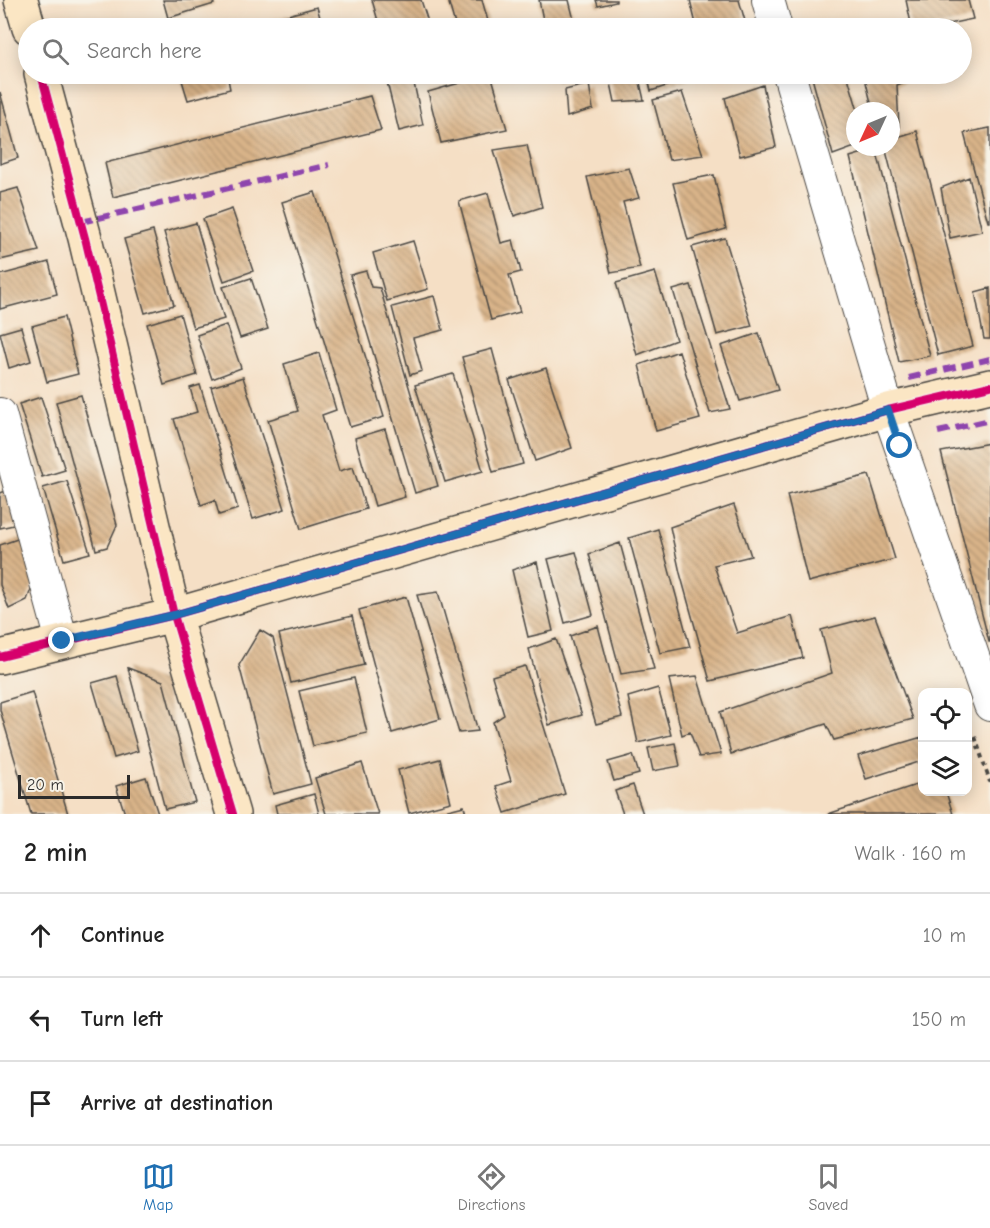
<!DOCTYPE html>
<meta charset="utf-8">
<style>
:root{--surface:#fff;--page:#f6f6f6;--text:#222;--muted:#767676;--line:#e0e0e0;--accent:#1f6fb2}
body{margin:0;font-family:"Comic Neue",sans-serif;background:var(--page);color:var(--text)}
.controls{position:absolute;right:18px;bottom:18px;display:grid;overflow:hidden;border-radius:12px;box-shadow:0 3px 15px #0003}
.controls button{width:54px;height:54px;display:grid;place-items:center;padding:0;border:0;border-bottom:2px solid var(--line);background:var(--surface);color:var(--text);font:30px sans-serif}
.compass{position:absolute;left:846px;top:102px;width:54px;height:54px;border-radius:50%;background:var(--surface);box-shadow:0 3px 15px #0003;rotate:226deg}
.scale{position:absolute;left:18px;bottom:15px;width:112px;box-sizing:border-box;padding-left:6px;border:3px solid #2b2b2b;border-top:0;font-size:16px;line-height:21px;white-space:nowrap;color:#2b2b2b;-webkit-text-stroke:4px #f7f3e8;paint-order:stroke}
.stop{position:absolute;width:18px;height:18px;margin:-14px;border:4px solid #1f6fb2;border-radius:50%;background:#fff}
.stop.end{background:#1f6fb2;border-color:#fff;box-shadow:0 2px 6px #0008}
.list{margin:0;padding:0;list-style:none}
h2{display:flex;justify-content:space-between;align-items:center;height:78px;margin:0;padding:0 24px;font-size:26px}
h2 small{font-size:20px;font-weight:400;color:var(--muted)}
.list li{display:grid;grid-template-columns:39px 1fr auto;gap:18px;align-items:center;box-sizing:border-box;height:84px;padding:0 24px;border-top:2px solid var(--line)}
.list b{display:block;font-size:22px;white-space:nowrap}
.list em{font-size:20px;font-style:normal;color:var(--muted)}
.icon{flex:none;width:33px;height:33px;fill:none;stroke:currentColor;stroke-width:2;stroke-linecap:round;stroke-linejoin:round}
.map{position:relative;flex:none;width:990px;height:814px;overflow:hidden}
.search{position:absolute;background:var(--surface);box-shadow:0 3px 15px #0003;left:18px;right:18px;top:18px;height:66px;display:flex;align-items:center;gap:15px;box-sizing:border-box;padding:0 21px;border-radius:33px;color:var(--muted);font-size:22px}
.sheet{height:330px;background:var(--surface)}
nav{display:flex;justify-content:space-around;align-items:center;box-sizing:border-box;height:84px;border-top:2px solid var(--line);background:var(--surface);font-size:16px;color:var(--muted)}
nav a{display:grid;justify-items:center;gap:3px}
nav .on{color:var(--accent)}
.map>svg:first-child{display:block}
</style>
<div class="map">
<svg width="990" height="814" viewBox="0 0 990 814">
<defs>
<pattern id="building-back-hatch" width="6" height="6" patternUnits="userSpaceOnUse" patternTransform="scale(1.5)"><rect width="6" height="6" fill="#d9b489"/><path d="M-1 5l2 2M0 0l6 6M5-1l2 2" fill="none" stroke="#b09370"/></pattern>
</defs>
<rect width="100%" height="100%" fill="#f7f3e8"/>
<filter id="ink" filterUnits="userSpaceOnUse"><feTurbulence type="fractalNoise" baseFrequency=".0167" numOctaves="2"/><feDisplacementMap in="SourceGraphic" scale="12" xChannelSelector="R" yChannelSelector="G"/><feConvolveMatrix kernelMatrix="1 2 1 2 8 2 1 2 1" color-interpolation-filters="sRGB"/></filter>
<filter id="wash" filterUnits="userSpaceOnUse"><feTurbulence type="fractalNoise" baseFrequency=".008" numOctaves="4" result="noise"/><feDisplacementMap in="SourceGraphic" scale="24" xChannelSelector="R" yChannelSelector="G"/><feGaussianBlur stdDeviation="1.35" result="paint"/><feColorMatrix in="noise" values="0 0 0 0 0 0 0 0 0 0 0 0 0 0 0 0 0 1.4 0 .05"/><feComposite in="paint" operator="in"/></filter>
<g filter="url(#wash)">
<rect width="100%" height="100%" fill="#f5dfc5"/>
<g id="blocks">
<!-- building -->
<path fill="url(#building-back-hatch)" d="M 163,0 L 213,0 L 214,4 L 168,18 Z
M 372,0 L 421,0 L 430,28 L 380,28 Z
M 448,0 L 482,0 L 490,28 L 456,28 Z
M 539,0 L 569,0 L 574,20 L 544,25 Z
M 596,0 L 616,0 L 616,2 L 598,6 Z
M 690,0 L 739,0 L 745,21 L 712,28 L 697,28 Z
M 906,0 L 968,0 L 973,19 L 929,28 L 912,28 Z
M 317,7 L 323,28 L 273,28 L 270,20 Z
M 180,74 L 227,74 L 230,89 L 188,100 Z
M 385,74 L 412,74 L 423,125 L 399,131 Z
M 491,74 L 507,129 L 441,143 L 428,92 Z
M 555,74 L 590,74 L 590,75 L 556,81 Z
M 609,74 L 638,74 L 644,100 L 615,102 Z
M 647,74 L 687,74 L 688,79 L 651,91 Z
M 811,74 L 847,74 L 858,111 L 855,111 L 855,147 L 833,155 Z
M 864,74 L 914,74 L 914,78 L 897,85 L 899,127 L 891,129 L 891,111 L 873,111 Z
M 589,84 L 593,109 L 567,117 L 565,90 Z
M 763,85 L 776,147 L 740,156 L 725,98 Z
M 0,92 L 18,158 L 0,164 Z
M 682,92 L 703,155 L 669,160 L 653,100 Z
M 370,96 L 381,130 L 113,197 L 105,163 Z
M 990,128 L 990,222 L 988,222 L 964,133 Z
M 917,131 L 973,346 L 938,355 L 885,147 L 891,147 L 891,139 Z
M 527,145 L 542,207 L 514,216 L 494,150 Z
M 876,149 L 930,356 L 899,362 L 850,157 Z
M 629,168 L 639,198 L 623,202 L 640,268 L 611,273 L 587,177 Z
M 714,175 L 726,229 L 688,240 L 673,183 Z
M 969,177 L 982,231 L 950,238 L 941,188 Z
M 18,188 L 39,251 L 0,260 L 0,193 Z
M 315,192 L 384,417 L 350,427 L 282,202 Z
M 488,193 L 501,243 L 513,240 L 521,272 L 509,275 L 520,312 L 491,320 L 459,201 Z
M 232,209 L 253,271 L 224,281 L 203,219 Z
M 196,223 L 224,319 L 193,328 L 164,232 Z
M 153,231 L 174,305 L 145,313 L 124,239 Z
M 725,238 L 752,326 L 717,335 L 692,247 Z
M 413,241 L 428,289 L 387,301 L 373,253 Z
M 49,262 L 57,294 L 0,309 L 0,275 Z
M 366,271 L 371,287 L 380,288 L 438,486 L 415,493 L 350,275 Z
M 655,272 L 676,340 L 637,355 L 616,283 Z
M 251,278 L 268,329 L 240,338 L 223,287 Z
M 691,285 L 730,409 L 710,413 L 673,290 Z
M 990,288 L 990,339 L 984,339 L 975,292 Z
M 434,296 L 443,330 L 413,338 L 422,371 L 410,375 L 392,307 Z
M 180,314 L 197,375 L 164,385 L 147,324 Z
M 64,317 L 78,374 L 47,382 L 32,326 Z
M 226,325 L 241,368 L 212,379 L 197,335 Z
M 21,327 L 31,361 L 9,368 L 0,333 Z
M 759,333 L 778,390 L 740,401 L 721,346 Z
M 492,349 L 523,464 L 493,472 L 462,357 Z
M 679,351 L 700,419 L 656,431 L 639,365 Z
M 319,353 L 336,410 L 322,415 L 339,471 L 353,467 L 366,509 L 301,529 L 268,420 L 298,411 L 284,364 Z
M 546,368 L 572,448 L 535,461 L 509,380 Z
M 453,374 L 483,471 L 445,482 L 415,385 Z
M 243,377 L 285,509 L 253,519 L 211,387 Z
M 200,385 L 238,509 L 219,515 L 215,500 L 201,505 L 174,419 L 197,412 L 190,388 Z
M 81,395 L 117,525 L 107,547 L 96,550 L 56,402 Z
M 41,397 L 65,470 L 42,477 L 19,404 Z
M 385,429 L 405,497 L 375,506 L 355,438 Z
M 990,443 L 990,642 L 989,642 L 941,452 Z
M 869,475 L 895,559 L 808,582 L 787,495 Z
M 67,481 L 90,553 L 64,560 L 43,488 Z
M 6,491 L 18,524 L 0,528 L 0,493 Z
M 734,505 L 751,556 L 714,565 L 737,633 L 792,616 L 803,658 L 710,681 L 680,573 L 670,527 Z
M 658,529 L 690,647 L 660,653 L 629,538 Z
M 26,536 L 37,573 L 27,600 L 9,609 L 0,585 L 0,545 Z
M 620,543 L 654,669 L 621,674 L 589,554 Z
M 576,552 L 593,615 L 565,623 L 548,559 Z
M 537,562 L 553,631 L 528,637 L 512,570 Z
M 438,592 L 478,731 L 459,733 L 417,595 Z
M 406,597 L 440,719 L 392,733 L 359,610 Z
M 352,616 L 364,665 L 291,683 L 279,634 Z
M 875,616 L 913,719 L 834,740 L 826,724 L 731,754 L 720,712 L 832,673 L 821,630 Z
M 598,626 L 622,717 L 596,724 L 570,636 Z
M 260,630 L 273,638 L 311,784 L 273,794 L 239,665 Z
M 556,639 L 582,715 L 549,725 L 529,649 Z
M 525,666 L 565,794 L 505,813 L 496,786 L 511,781 L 493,722 L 504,715 L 492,676 Z
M 128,668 L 163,681 L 195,802 L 165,809 Z
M 117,676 L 138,751 L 114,758 L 92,683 Z
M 697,676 L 721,754 L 699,757 L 690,732 L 682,735 L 669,679 Z
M 354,678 L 367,733 L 313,746 L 299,691 Z
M 658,688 L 671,735 L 638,743 L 628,697 Z
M 32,692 L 68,814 L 31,814 L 0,710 L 0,702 Z
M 922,737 L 922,761 L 866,779 L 858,756 Z
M 675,743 L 680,766 L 653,771 L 648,748 Z
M 633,755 L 639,774 L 614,781 L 608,762 Z
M 440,759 L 451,802 L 409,813 L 398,770 Z
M 362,763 L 378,814 L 326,814 L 315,778 Z
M 146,777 L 158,814 L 125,814 L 116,786 Z
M 922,783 L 922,792 L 946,792 L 953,814 L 828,814 Z
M 633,785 L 643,814 L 623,814 L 615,791 Z
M 314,794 L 319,814 L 277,814 L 275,805 Z
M 464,806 L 466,814 L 436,814 L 436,813 Z"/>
</g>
</g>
<g filter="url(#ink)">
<use href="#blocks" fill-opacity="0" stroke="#494642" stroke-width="1.5"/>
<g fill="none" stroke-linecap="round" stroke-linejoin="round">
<defs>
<path id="street" d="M 768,0 L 776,28
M 789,74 L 888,410 L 990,705
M 0,414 L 62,641"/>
<path id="secondary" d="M 21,0 L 29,28
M 41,74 L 85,238 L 174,615 L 233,814
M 0,657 L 174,615 L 888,410 L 990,386"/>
</defs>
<!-- street casing -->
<use href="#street" stroke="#494642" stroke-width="34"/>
<!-- secondary casing -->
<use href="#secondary" stroke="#494642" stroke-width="36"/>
<!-- path -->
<path stroke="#494642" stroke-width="4" stroke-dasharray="4.5 4.5" stroke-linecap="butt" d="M 975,737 L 990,782"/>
<!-- street -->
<use href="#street" stroke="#fff" stroke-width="32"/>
<!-- secondary -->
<use href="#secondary" stroke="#fbe6c4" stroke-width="33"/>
<!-- quiet -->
<path stroke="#8e44ad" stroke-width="6" stroke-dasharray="12 6" stroke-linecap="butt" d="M 81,222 L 329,165
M 909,378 L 990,359
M 938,432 L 990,420"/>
<defs>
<path id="cycleway" d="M 41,74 L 85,238 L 174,615 L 233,814
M 0,657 L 174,615 L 888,410 L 990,386"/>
</defs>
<!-- cycleway casing -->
<use href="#cycleway" stroke="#f7f3e8" stroke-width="11"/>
<!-- cycleway -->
<use href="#cycleway" stroke="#d6006c" stroke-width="8"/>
</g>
</g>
<g fill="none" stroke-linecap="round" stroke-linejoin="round" filter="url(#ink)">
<!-- route -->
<path stroke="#1f6fb2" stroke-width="8" d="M 62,641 L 174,615 L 888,410 L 900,446"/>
</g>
</svg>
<div class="controls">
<button><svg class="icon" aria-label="locate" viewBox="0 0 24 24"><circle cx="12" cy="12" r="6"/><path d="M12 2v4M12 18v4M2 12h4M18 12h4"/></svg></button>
<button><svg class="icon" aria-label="layers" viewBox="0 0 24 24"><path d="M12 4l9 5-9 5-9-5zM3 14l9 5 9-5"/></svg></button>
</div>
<svg class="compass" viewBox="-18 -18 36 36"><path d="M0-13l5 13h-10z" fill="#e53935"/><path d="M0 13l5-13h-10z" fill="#767676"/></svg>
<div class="scale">20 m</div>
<div class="stop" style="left:900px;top:446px"></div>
<div class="stop end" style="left:62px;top:641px"></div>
<div class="search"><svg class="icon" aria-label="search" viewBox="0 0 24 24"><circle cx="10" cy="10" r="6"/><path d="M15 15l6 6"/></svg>Search here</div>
</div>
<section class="sheet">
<h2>2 min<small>Walk · 160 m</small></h2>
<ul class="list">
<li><svg class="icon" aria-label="ahead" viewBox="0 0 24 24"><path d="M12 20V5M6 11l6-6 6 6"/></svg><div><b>Continue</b></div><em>10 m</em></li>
<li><svg class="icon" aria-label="left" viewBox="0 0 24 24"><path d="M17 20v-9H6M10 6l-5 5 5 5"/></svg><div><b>Turn left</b></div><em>150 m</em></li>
<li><svg class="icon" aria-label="arrive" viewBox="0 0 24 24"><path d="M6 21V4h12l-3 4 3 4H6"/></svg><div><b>Arrive at destination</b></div></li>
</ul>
</section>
<nav>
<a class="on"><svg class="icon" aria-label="map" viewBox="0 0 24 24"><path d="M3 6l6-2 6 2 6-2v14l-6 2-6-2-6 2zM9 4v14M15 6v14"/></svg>Map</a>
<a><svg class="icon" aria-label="directions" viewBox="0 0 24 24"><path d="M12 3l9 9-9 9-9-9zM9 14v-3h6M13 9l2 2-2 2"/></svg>Directions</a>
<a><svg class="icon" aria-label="saved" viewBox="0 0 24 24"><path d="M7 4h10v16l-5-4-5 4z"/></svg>Saved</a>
</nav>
